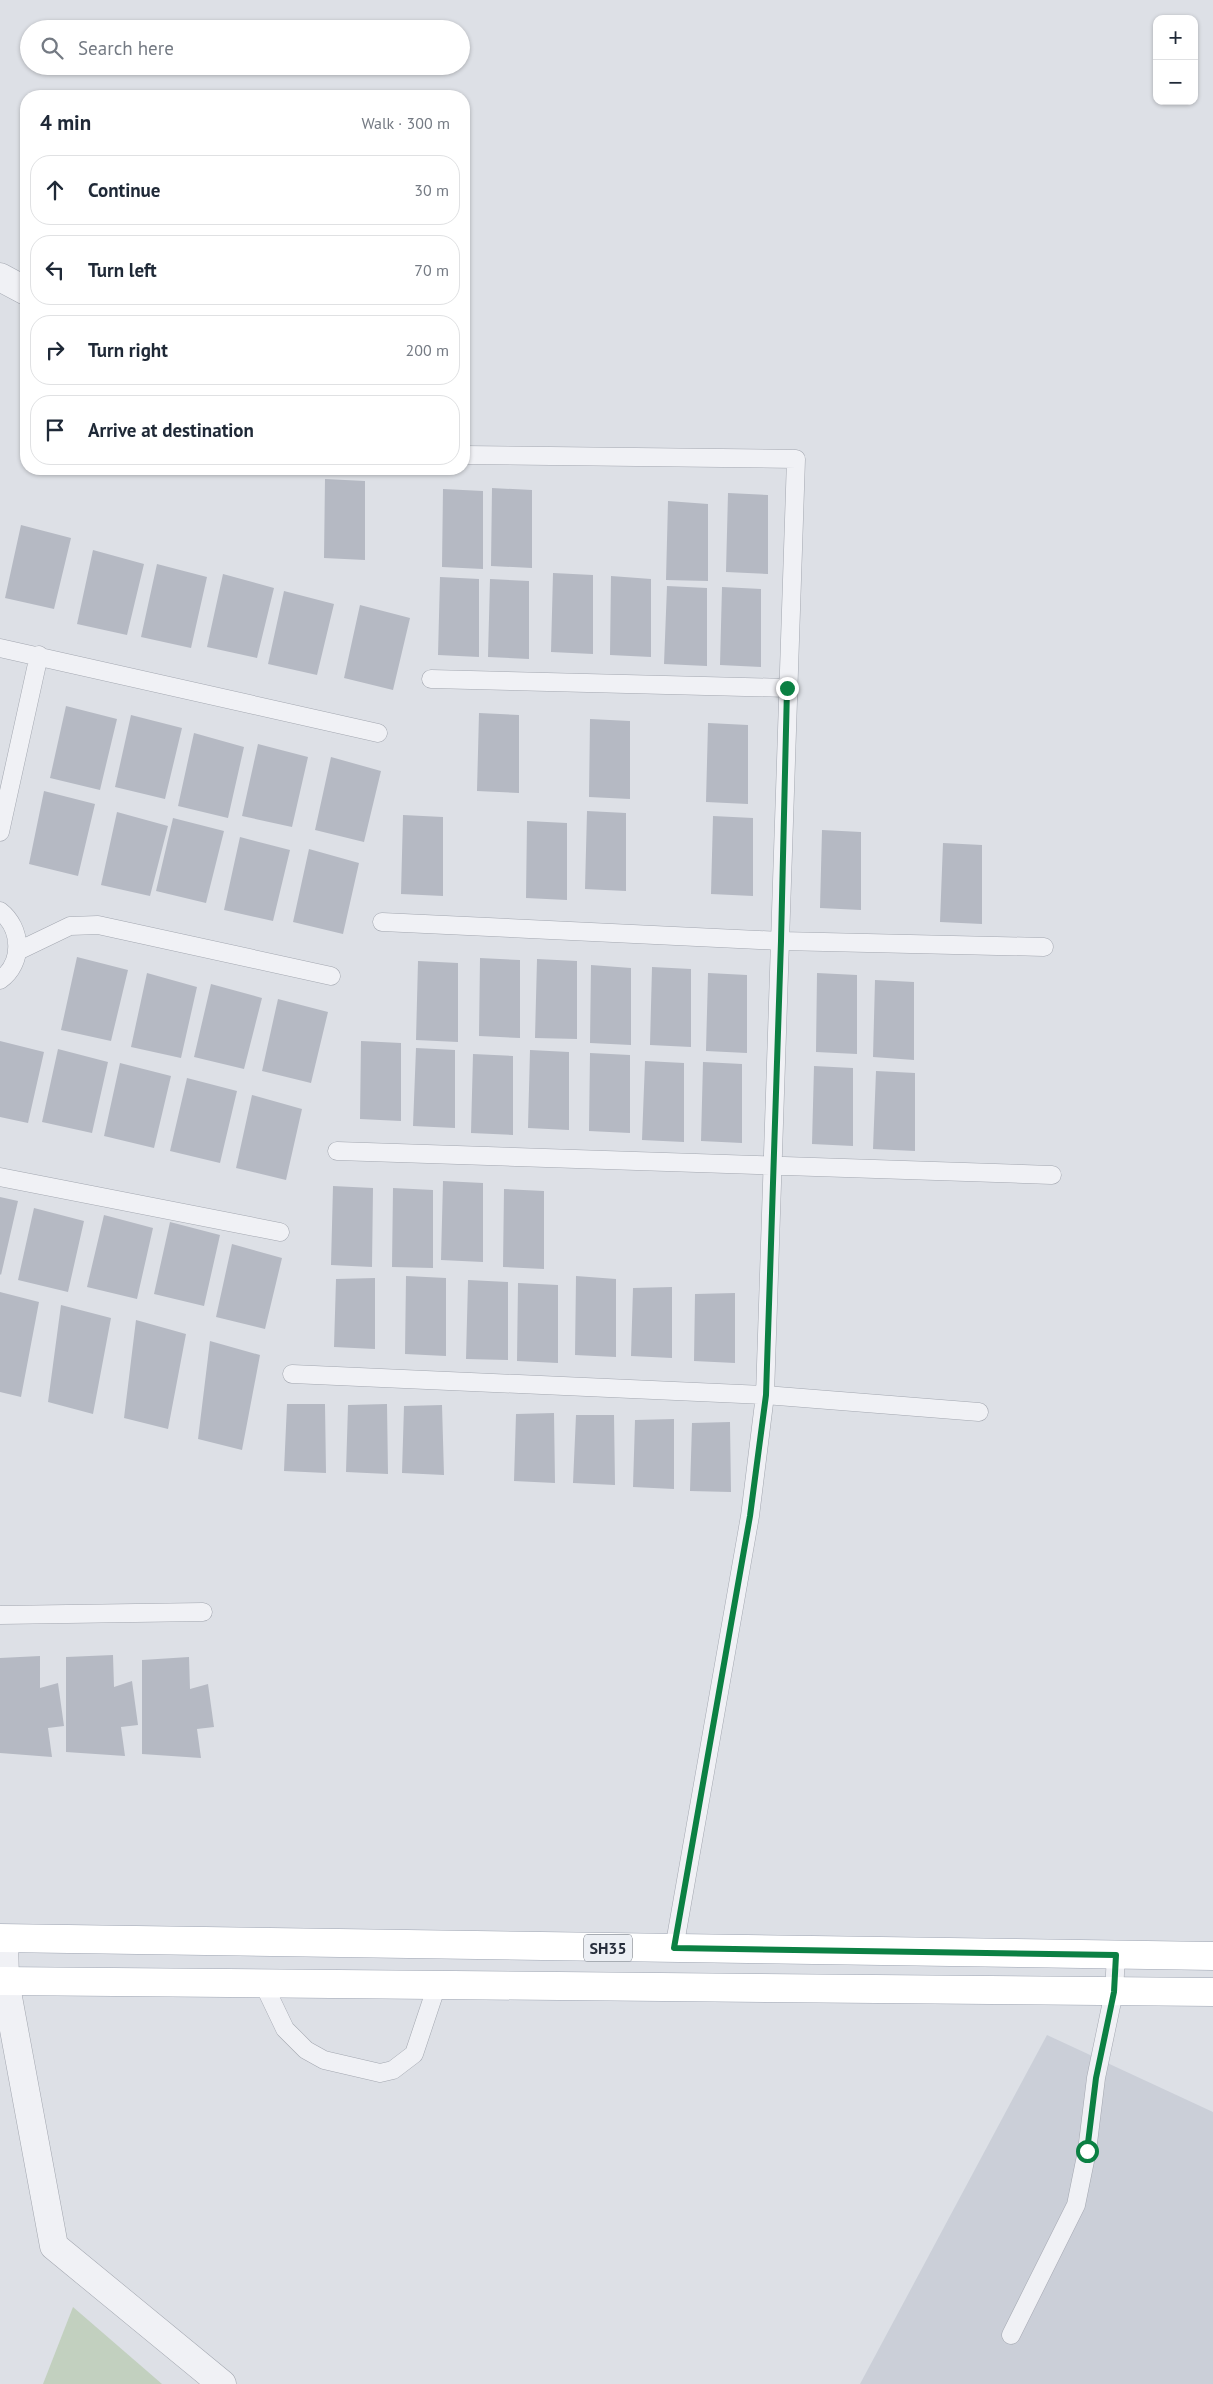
<!DOCTYPE html>
<meta charset="utf-8">
<style>
:root{--surface:#fff;--page:#f6f6f7;--text:#1f2937;--muted:#747a83;--line:#e0e1e3}
body{margin:0;font-family:"PT Sans",sans-serif;background:var(--page);color:var(--text)}
.controls{position:absolute;right:15px;top:15px;display:grid;overflow:hidden;border-radius:10px;box-shadow:0 1px 4px #0004}
.controls button{width:45px;height:45px;display:grid;place-items:center;padding:0;border:0;border-bottom:1px solid var(--line);background:var(--surface);color:var(--text);font:25px sans-serif}
.stop{position:absolute;width:15px;height:15px;margin:-11px;border:4px solid #0b8043;border-radius:50%;background:#fff}
.stop.end{background:#0b8043;border-color:#fff;box-shadow:0 1px 5px #0008}
.list{margin:0;padding:0;list-style:none}
h2{display:flex;justify-content:space-between;align-items:center;height:65px;margin:0;padding:0 20px;font-size:21px}
h2 small{font-size:16px;font-weight:400;color:var(--muted)}
.list li{display:grid;grid-template-columns:32px 1fr auto;gap:15px;align-items:center;box-sizing:border-box;height:70px;margin:0 10px 10px;padding:0 10px;border:1px solid var(--line);border-radius:20px}
.list b{display:block;font-size:19px;white-space:nowrap}
.list em{font-size:16px;font-style:normal;color:var(--muted)}
.icon{flex:none;width:28px;height:28px;fill:none;stroke:currentColor;stroke-width:2;stroke-linecap:round;stroke-linejoin:round}
.map{position:relative;flex:none;width:1213px;height:2384px;overflow:hidden}
.search{position:absolute;background:var(--surface);box-shadow:0 1px 4px #0004;left:20px;top:20px;width:450px;height:55px;display:flex;align-items:center;gap:12px;box-sizing:border-box;padding:0 18px;border-radius:28px;color:var(--muted);font-size:19px}
.panel{position:absolute;background:var(--surface);box-shadow:0 1px 4px #0004;left:20px;top:90px;width:450px;height:385px;border-radius:20px}
.map>svg:first-child{display:block}
</style>
<div class="map">
<svg width="1213" height="2384" viewBox="0 0 1213 2384">
<rect width="100%" height="100%" fill="#dde0e6"/>
<!-- built -->
<path fill="#cbcfd8" d="M 1047,2035 L 1213,2112 L 1213,2384 L 860,2384 Z"/>
<!-- green -->
<path fill="#c2d0bf" d="M 73,2307 L 162,2384 L 43,2384 Z"/>
<!-- building -->
<path fill="#b5b9c3" d="M 325,479 L 365,481 L 365,560 L 324,558 Z
M 492,488 L 532,490 L 532,568 L 491,566 Z
M 443,489 L 483,491 L 483,569 L 442,567 Z
M 728,493 L 768,495 L 768,574 L 726,572 Z
M 668,501 L 708,504 L 708,581 L 666,580 Z
M 21,525 L 71,538 L 54,609 L 5,598 Z
M 93,550 L 144,564 L 127,635 L 77,624 Z
M 157,564 L 207,577 L 191,648 L 141,637 Z
M 553,573 L 593,575 L 593,654 L 551,652 Z
M 223,574 L 274,588 L 257,658 L 207,647 Z
M 611,576 L 651,579 L 651,657 L 610,655 Z
M 440,577 L 479,579 L 479,657 L 438,655 Z
M 490,579 L 529,581 L 529,659 L 488,657 Z
M 667,586 L 707,588 L 707,666 L 664,664 Z
M 722,587 L 761,589 L 761,667 L 720,665 Z
M 284,591 L 334,604 L 317,675 L 268,664 Z
M 360,605 L 410,618 L 393,690 L 344,678 Z
M 66,706 L 117,719 L 100,790 L 50,778 Z
M 479,713 L 519,715 L 519,793 L 477,791 Z
M 131,715 L 182,728 L 165,799 L 115,787 Z
M 590,719 L 630,721 L 630,799 L 589,797 Z
M 708,723 L 748,725 L 748,804 L 706,802 Z
M 194,733 L 244,747 L 228,818 L 178,806 Z
M 258,744 L 308,757 L 292,827 L 242,816 Z
M 331,757 L 381,771 L 364,842 L 315,830 Z
M 44,791 L 95,804 L 78,876 L 29,864 Z
M 587,811 L 626,813 L 626,891 L 585,889 Z
M 117,812 L 168,826 L 150,896 L 101,885 Z
M 403,815 L 443,817 L 443,896 L 401,894 Z
M 713,816 L 753,818 L 753,896 L 711,894 Z
M 173,818 L 224,831 L 206,903 L 156,891 Z
M 527,821 L 567,823 L 567,900 L 526,898 Z
M 822,830 L 861,832 L 861,910 L 820,908 Z
M 240,837 L 290,850 L 273,921 L 224,910 Z
M 943,843 L 982,845 L 982,924 L 940,922 Z
M 309,849 L 359,863 L 343,934 L 293,922 Z
M 77,957 L 128,970 L 111,1041 L 61,1030 Z
M 480,958 L 520,960 L 520,1038 L 479,1036 Z
M 537,959 L 577,961 L 577,1039 L 535,1038 Z
M 418,961 L 458,963 L 458,1042 L 416,1040 Z
M 591,965 L 631,968 L 631,1045 L 590,1043 Z
M 652,967 L 691,969 L 691,1047 L 650,1045 Z
M 147,973 L 197,987 L 181,1058 L 131,1047 Z
M 708,973 L 747,975 L 747,1053 L 706,1051 Z
M 817,973 L 857,975 L 857,1054 L 816,1052 Z
M 875,980 L 914,982 L 914,1060 L 873,1057 Z
M 211,984 L 262,998 L 244,1069 L 194,1057 Z
M 278,999 L 328,1012 L 311,1083 L 262,1071 Z
M 0,1041 L 44,1052 L 28,1123 L 0,1117 Z
M 361,1041 L 401,1043 L 401,1121 L 360,1119 Z
M 416,1048 L 455,1050 L 455,1128 L 413,1126 Z
M 58,1049 L 108,1062 L 92,1133 L 42,1122 Z
M 530,1050 L 569,1052 L 569,1130 L 528,1128 Z
M 590,1053 L 630,1055 L 630,1133 L 589,1131 Z
M 473,1054 L 513,1056 L 513,1135 L 471,1133 Z
M 645,1061 L 684,1063 L 684,1142 L 642,1140 Z
M 703,1062 L 742,1064 L 742,1143 L 701,1141 Z
M 120,1063 L 171,1076 L 154,1148 L 104,1136 Z
M 814,1066 L 853,1068 L 853,1146 L 812,1144 Z
M 876,1071 L 915,1073 L 915,1151 L 873,1149 Z
M 187,1078 L 237,1091 L 220,1163 L 170,1151 Z
M 252,1095 L 302,1109 L 286,1180 L 236,1168 Z
M 443,1181 L 483,1183 L 483,1262 L 441,1260 Z
M 333,1186 L 373,1188 L 372,1267 L 331,1265 Z
M 393,1188 L 433,1190 L 433,1268 L 392,1267 Z
M 504,1189 L 544,1191 L 544,1269 L 503,1267 Z
M 0,1197 L 18,1201 L 1,1275 L 0,1274 Z
M 34,1208 L 84,1221 L 68,1292 L 18,1280 Z
M 104,1215 L 153,1228 L 137,1299 L 87,1287 Z
M 170,1222 L 220,1235 L 204,1306 L 154,1294 Z
M 232,1244 L 282,1258 L 265,1329 L 216,1317 Z
M 406,1276 L 446,1278 L 446,1356 L 405,1354 Z
M 576,1276 L 616,1279 L 616,1357 L 575,1355 Z
M 375,1278 L 375,1349 L 334,1347 L 336,1279 Z
M 468,1280 L 508,1282 L 508,1360 L 466,1359 Z
M 518,1283 L 558,1285 L 558,1363 L 517,1361 Z
M 672,1287 L 672,1358 L 631,1356 L 633,1288 Z
M 0,1292 L 39,1302 L 21,1397 L 0,1392 Z
M 735,1293 L 735,1363 L 694,1361 L 695,1294 Z
M 61,1305 L 111,1318 L 93,1414 L 48,1402 Z
M 136,1320 L 186,1334 L 168,1429 L 124,1418 Z
M 210,1341 L 260,1355 L 242,1450 L 198,1439 Z
M 287,1404 L 325,1404 L 326,1473 L 284,1471 Z
M 387,1404 L 388,1474 L 346,1472 L 348,1405 Z
M 442,1405 L 444,1475 L 402,1473 L 404,1406 Z
M 554,1413 L 555,1483 L 514,1481 L 516,1414 Z
M 576,1415 L 614,1415 L 615,1485 L 573,1483 Z
M 674,1419 L 674,1489 L 633,1487 L 635,1420 Z
M 730,1422 L 731,1492 L 690,1491 L 692,1423 Z
M 113,1655 L 114,1687 L 132,1681 L 138,1725 L 121,1727 L 125,1756 L 66,1752 L 66,1657 Z
M 40,1656 L 40,1688 L 58,1683 L 64,1726 L 48,1728 L 52,1757 L 0,1753 L 0,1658 Z
M 189,1657 L 190,1689 L 208,1684 L 214,1727 L 197,1729 L 201,1758 L 142,1754 L 142,1660 Z"/>
<g fill="none" stroke-linecap="round" stroke-linejoin="round">
<defs>
<path id="service" d="M 464,455 L 796,459 L 765,1395 L 750,1516 L 674,1949
M 0,648 L 378,733
M 431,679 L 787,688
M 0,832 L 39,655
M 0,911 C 22,928 24,963 0,980
M 382,922 L 781,941 L 1044,947
M 18,951 L 70,926 L 98,925 L 331,976
M 337,1151 L 1052,1175
M 0,1177 L 280,1232
M 292,1374 L 765,1395 L 979,1412
M 0,1615 L 203,1612
M 263,1983 L 285,2029 L 306,2050 L 324,2060 L 380,2073 L 393,2070 L 414,2054 L 437,1985
M 1011,2335 L 1076,2205 L 1087,2151 L 1096,2078 L 1114,1992 L 1116,1955"/>
<path id="minor" d="M 0,277 L 26,291"/>
<path id="tertiary" d="M 4,1939 L 5,1981 L 54,2246 L 222,2384"/>
<path id="primary" d="M 0,1938 L 1213,1956
M 0,1981 L 1213,1992"/>
</defs>
<!-- service casing -->
<use href="#service" stroke="#a3a7b0" stroke-width="19"/>
<!-- minor casing -->
<use href="#minor" stroke="#a3a7b0" stroke-width="29"/>
<!-- tertiary casing -->
<use href="#tertiary" stroke="#a3a7b0" stroke-width="29"/>
<!-- primary casing -->
<use href="#primary" stroke="#9da4b2" stroke-width="29"/>
<!-- service -->
<use href="#service" stroke="#f0f1f5" stroke-width="18"/>
<!-- minor -->
<use href="#minor" stroke="#f0f1f5" stroke-width="28"/>
<!-- tertiary -->
<use href="#tertiary" stroke="#f0f1f5" stroke-width="28"/>
<!-- primary -->
<use href="#primary" stroke="#fff" stroke-width="28"/>
</g>
<g fill="none" stroke-linecap="round" stroke-linejoin="round">
<!-- route -->
<path stroke="#0b8043" stroke-width="6" d="M 787,688 L 781,941 L 766,1395 L 750,1516 L 674,1948 L 1116,1955 L 1114,1992 L 1096,2078 L 1087,2151"/>
</g>
<g text-anchor="middle" dominant-baseline="central" stroke-width="4" stroke-linejoin="round" paint-order="stroke">
<!-- shield labels -->
<rect fill="#eceff4" stroke="#626873" stroke-width="1" x="584" y="1934.5" width="48" height="27" rx="4"/>
<g font-size="16" font-weight="bold" fill="#272e3c">
<text x="608" y="1948">SH35</text>
</g>
</g>
</svg>
<div class="controls">
<button>+</button>
<button>−</button>
</div>
<div class="stop" style="left:1087px;top:2151px"></div>
<div class="stop end" style="left:787px;top:688px"></div>
<div class="search"><svg class="icon" aria-label="search" viewBox="0 0 24 24"><circle cx="10" cy="10" r="6"/><path d="M15 15l6 6"/></svg>Search here</div>
<section class="panel">
<h2>4 min<small>Walk · 300 m</small></h2>
<ul class="list">
<li><svg class="icon" aria-label="ahead" viewBox="0 0 24 24"><path d="M12 20V5M6 11l6-6 6 6"/></svg><div><b>Continue</b></div><em>30 m</em></li>
<li><svg class="icon" aria-label="left" viewBox="0 0 24 24"><path d="M17 20v-9H6M10 6l-5 5 5 5"/></svg><div><b>Turn left</b></div><em>70 m</em></li>
<li><svg class="icon" aria-label="right" viewBox="0 0 24 24"><path d="M7 20v-9h11M14 6l5 5-5 5"/></svg><div><b>Turn right</b></div><em>200 m</em></li>
<li><svg class="icon" aria-label="arrive" viewBox="0 0 24 24"><path d="M6 21V4h12l-3 4 3 4H6"/></svg><div><b>Arrive at destination</b></div></li>
</ul>
</section>
</div>
